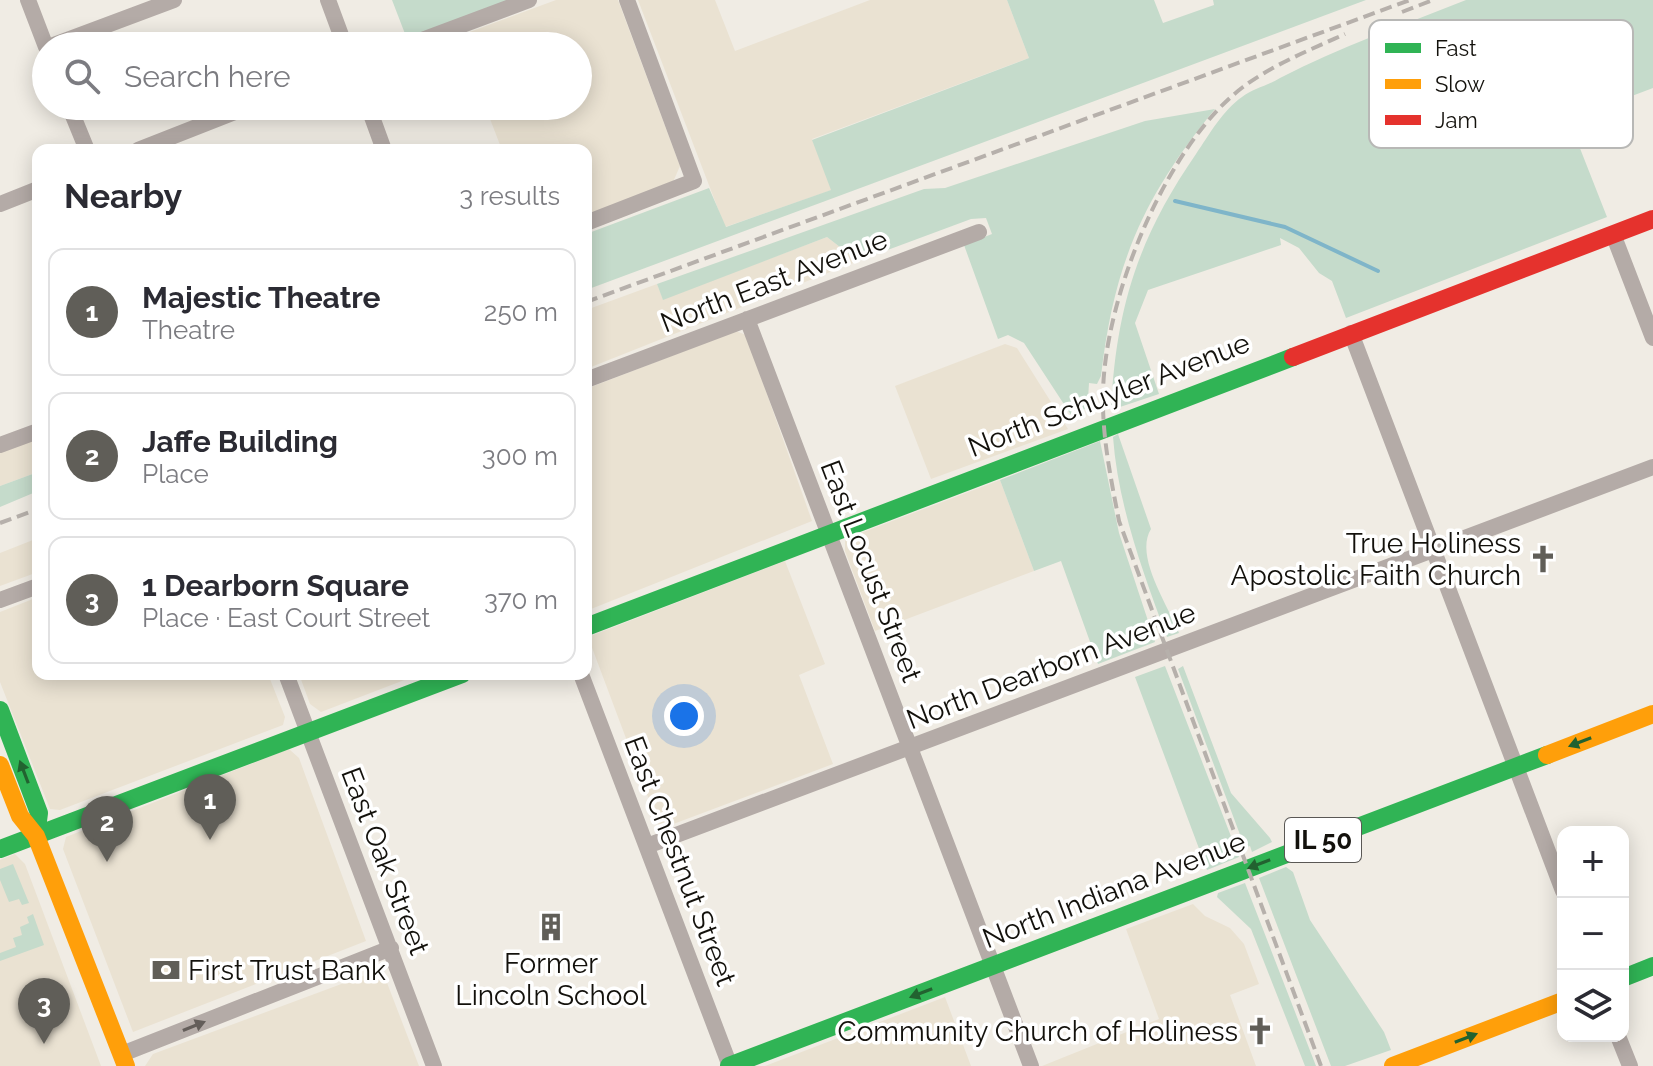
<!DOCTYPE html>
<meta charset="utf-8">
<style>
:root{--surface:#fff;--page:#f2f2f3;--text:#2b2b33;--muted:#7c7c81;--line:#e1e1e2;--accent:#605e58}
body{margin:0;font-family:Raleway,sans-serif;background:var(--page);color:var(--text)}
.controls{position:absolute;right:24px;bottom:24px;display:grid;overflow:hidden;border-radius:16px;box-shadow:0 4px 20px #0003}
.controls button{width:72px;height:72px;display:grid;place-items:center;padding:0;border:0;border-bottom:2px solid var(--line);background:var(--surface);color:var(--text);font:40px sans-serif}
.you{position:absolute;left:684px;top:716px;width:28px;height:28px;margin:-20px;border:6px solid #fff;border-radius:50%;background:#1a73e8;box-shadow:0 0 0 12px #1a73e833}
.badge{display:grid;place-items:center;width:52px;height:52px;border-radius:50%;background:var(--accent);color:#fff;font-size:26px;font-weight:700}
.pin{position:absolute;translate:-50% -66px;filter:drop-shadow(0 2px 4px #0008)}
.pin::after{content:'';position:absolute;top:42px;width:28px;height:24px;background:inherit;clip-path:polygon(0 0,100% 0,50% 100%)}
.list{margin:0;padding:0;list-style:none}
h2{display:flex;justify-content:space-between;align-items:center;height:104px;margin:0;padding:0 32px;font-size:34px}
h2 small{font-size:26px;font-weight:400;color:var(--muted)}
.list li{display:grid;grid-template-columns:52px 1fr auto;gap:24px;align-items:center;box-sizing:border-box;height:128px;margin:0 16px 16px;padding:0 16px;border:2px solid var(--line);border-radius:16px}
.list b{display:block;font-size:30px;white-space:nowrap}
.list p{margin:0;font-size:26px;white-space:nowrap;color:var(--muted)}
.list em{font-size:26px;font-style:normal;color:var(--muted)}
.icon{flex:none;width:44px;height:44px;fill:none;stroke:currentColor;stroke-width:2;stroke-linecap:round;stroke-linejoin:round}
.map{position:relative;flex:none;width:1653px;height:1066px;overflow:hidden}
.search{position:absolute;background:var(--surface);box-shadow:0 4px 20px #0003;left:32px;top:32px;width:560px;height:88px;display:flex;align-items:center;gap:20px;box-sizing:border-box;padding:0 28px;border-radius:44px;color:var(--muted);font-size:30px}
.panel{position:absolute;background:var(--surface);box-shadow:0 4px 20px #0003;left:32px;top:144px;width:560px;height:536px;border-radius:16px}
.map>svg:first-child{display:block}
</style>
<div class="map">
<svg width="1653" height="1066" viewBox="0 0 1653 1066">
<rect width="100%" height="100%" fill="#f0ece4"/>
<!-- built -->
<path fill="#eae2d2" d="M 556,0 L 618,0 L 680,166 L 673,182 L 586,215 L 586,150 L 502,150 L 485,106 L 578,106 L 578,46 L 463,46 L 459,36 Z
M 638,0 L 715,0 L 735,51 L 870,0 L 1007,0 L 1029,58 L 812,139 L 832,190 L 725,227 Z
M 827,237 L 858,261 L 586,369 L 586,310 L 657,284 L 663,299 Z
M 736,331 L 746,335 L 812,521 L 586,611 L 586,389 Z
M 1005,344 L 1017,348 L 1068,429 L 931,479 L 895,386 Z
M 38,436 L 38,472 L 0,486 L 0,451 Z
M 1000,480 L 1034,571 L 875,631 L 845,551 L 845,539 Z
M 38,538 L 38,572 L 0,586 L 0,553 Z
M 785,561 L 825,664 L 799,675 L 833,764 L 660,829 L 588,637 Z
M 38,597 L 38,674 L 268,674 L 285,717 L 283,725 L 60,810 L 50,809 L 0,682 L 0,612 Z
M 299,674 L 420,674 L 321,712 L 310,704 Z
M 289,749 L 299,758 L 366,941 L 133,1032 L 63,849 L 66,837 Z
M 15,854 L 25,864 L 101,1066 L 0,1066 L 0,860 Z
M 1193,904 L 1205,916 L 1230,928 L 1244,944 L 1259,984 L 1230,995 L 1256,1066 L 1042,1066 L 1159,1019 L 1126,929 Z
M 379,970 L 384,975 L 419,1066 L 145,1066 L 153,1054 Z
M 945,997 L 971,1066 L 765,1066 Z"/>
<!-- green -->
<path fill="#c5dbcb" d="M 392,0 L 514,0 L 407,39 Z
M 1007,0 L 1154,0 L 1163,23 L 1214,5 L 1213,0 L 1366,0 L 586,290 L 586,234 L 709,188 L 726,227 L 831,190 L 812,140 L 1029,58 Z
M 1466,0 L 1653,0 L 1653,88 L 1608,105 L 1572,128 L 1607,217 L 1346,318 L 1332,281 L 1319,273 L 1299,248 L 1280,238 L 1281,245 L 1148,290 L 1135,323 L 1159,394 L 1111,410 C 1116,308 1138,238 1196,154 C 1209,135 1223,110 1242,97 C 1252,89 1269,85 1280,78 C 1340,47 1403,25 1466,0 Z
M 1215,109 C 1144,196 1114,263 1101,376 L 1097,384 L 1089,383 L 1088,399 L 1096,404 L 1071,415 L 1024,343 L 1008,335 L 998,339 L 964,245 L 992,234 L 986,218 L 971,219 L 858,261 L 827,237 L 663,300 L 657,284 L 924,189 L 945,188 L 1145,121 Z
M 1118,434 L 1151,529 C 1134,556 1168,605 1179,633 L 1167,637 C 1143,573 1118,505 1113,437 Z
M 1100,441 L 1119,533 L 1155,642 L 1098,664 L 1061,561 L 1034,571 L 1000,480 Z
M 38,472 L 38,491 L 0,507 L 0,486 Z
M 1165,666 L 1239,857 L 1207,870 L 1135,677 Z
M 1183,666 L 1231,793 L 1270,838 L 1272,842 L 1252,852 L 1250,846 L 1245,848 L 1178,669 Z
M 13,864 L 29,903 L 22,905 L 19,899 L 9,902 L 0,880 L 0,869 Z
M 1286,867 L 1293,872 L 1310,920 L 1384,1032 L 1391,1050 L 1345,1066 L 1331,1066 L 1259,878 Z
M 1245,883 L 1316,1066 L 1305,1066 L 1251,929 L 1217,897 L 1218,893 Z
M 33,914 L 44,945 L 0,961 L 0,953 L 16,947 L 13,938 L 22,935 L 20,927 L 29,923 L 27,917 Z"/>
<g fill="none" stroke-linecap="round" stroke-linejoin="round">
<!-- stream -->
<path stroke="#7fb5c9" stroke-width="4" d="M 1175,201 L 1285,227 L 1378,271"/>
<!-- street -->
<path stroke="#b4aba7" stroke-width="16" d="M 28,0 L 46,47
M 328,0 L 345,46
M 51,46 L 174,0
M 406,46 L 529,0
M 69,106 L 87,150
M 368,106 L 384,150
M 138,150 L 250,106
M 0,204 L 38,189
M 586,223 L 694,181 L 627,0
M 1613,234 L 1653,338
M 747,319 L 1031,1066
M 1351,333 L 1563,891
M 586,380 L 979,232
M 0,445 L 38,431
M 0,600 L 38,586
M 286,674 L 434,1066
M 581,674 L 730,1066
M 647,846 L 1653,467
M 1618,1036 L 1630,1066
M 122,1054 L 391,948"/>
<!-- fast -->
<path stroke="#30b455" stroke-width="18" d="M 586,627 L 1293,357
M 0,710 L 39,813 L 36,836
M 0,849 L 462,674
M 1623,978 L 1653,966
M 729,1066 L 1547,755"/>
<!-- slow -->
<path stroke="#ff9f0a" stroke-width="18" d="M 1547,755 L 1653,714
M 0,765 L 20,816 L 36,836 L 126,1066
M 1393,1066 L 1563,1001"/>
<!-- jam -->
<path stroke="#e5322d" stroke-width="18" d="M 1293,357 L 1653,219"/>
<!-- rail -->
<path stroke="#b6b0ab" stroke-width="4" stroke-dasharray="12 6" stroke-linecap="butt" d="M 1402,12 L 1433,0
M 586,302 L 1410,0
M 0,523 L 38,509
M 1321,1066 L 1119,521 C 1111,479 1102,437 1103,394 C 1104,299 1166,145 1243,87 C 1274,64 1310,50 1345,34"/>
</g>
<!-- one-way arrows -->
<defs><path id="oneway-solid" d="M-6-.8H1V-3.2L6.5 0L1 3.2V.8H-6Z" transform="scale(2)"/></defs>
<g fill="#226230">
<use href="#oneway-solid" transform="translate(1580 742) rotate(159)"/>
<use href="#oneway-solid" transform="translate(24 772) rotate(-111)"/>
<use href="#oneway-solid" transform="translate(1259 864) rotate(159)"/>
<use href="#oneway-solid" transform="translate(921 993) rotate(159)"/>
<use href="#oneway-solid" transform="translate(1466 1038) rotate(-21)"/>
</g>
<use fill="#645e5a" href="#oneway-solid" transform="translate(194 1026) rotate(-22)"/>
<!-- icons -->
<defs>
<symbol id="church-bare" viewBox="-9 -9 18 18"><path d="M-1.2-6h2.4v3.5h3.3v2.4h-3.3V6h-2.4V-.1h-3.3v-2.4h3.3Z" fill="#605e58" stroke="#fff" stroke-width="2.5" paint-order="stroke"/></symbol>
<symbol id="building-bare" viewBox="-9 -9 18 18"><path d="M-4-6H4V6H1V3H-1V6H-4ZM-2.5-4.3h1.7v1.8h-1.7ZM.8-4.3h1.7v1.8H.8ZM-2.5-1h1.7V.8h-1.7ZM.8-1h1.7V.8H.8Z" fill="#605e58" stroke="#fff" stroke-width="2.5" paint-order="stroke"/></symbol>
<symbol id="bank-bare" viewBox="-9 -9 18 18"><path d="M-6-4H6V4H-6ZM0-2.3a2.3 2.3 0 1 0 0 4.6a2.3 2.3 0 1 0 0-4.6Z" fill="#605e58" stroke="#fff" stroke-width="2.5" paint-order="stroke"/></symbol>
</defs>
<g fill-rule="evenodd">
<use href="#church-bare" x="1523" y="539" width="40" height="40"/>
<use href="#building-bare" x="531" y="907" width="40" height="40"/>
<use href="#bank-bare" x="146" y="950" width="40" height="40"/>
<use href="#church-bare" x="1240" y="1011" width="40" height="40"/>
</g>
<g text-anchor="middle" dominant-baseline="central" stroke-width="7" stroke-linejoin="round" paint-order="stroke">
<!-- shield labels -->
<rect fill="#fff" stroke="#5a5855" stroke-width="2" x="1285" y="818" width="76" height="44" rx="6"/>
<g font-size="26" font-weight="bold" fill="#13110c">
<text x="1323" y="840">IL 50</text>
</g>
<!-- street labels -->
<g font-size="28" fill="#13110c" stroke="#fff">
<text transform="translate(774 281) rotate(-21)">North East Avenue</text>
<text transform="translate(1109 395) rotate(-21)">North Schuyler Avenue</text>
<text transform="translate(871 571) rotate(69)">East Locust Street</text>
<text transform="translate(1051 666) rotate(-21)">North Dearborn Avenue</text>
<text transform="translate(385 861) rotate(69)">East Oak Street</text>
<text transform="translate(680 861) rotate(69)">East Chestnut Street</text>
<text transform="translate(1114 890) rotate(-21)">North Indiana Avenue</text>
</g>
<!-- poi labels -->
<g font-size="28" fill="#13110c" stroke="#fff" text-anchor="end">
<text x="1521" y="543">True Holiness<tspan x="1521" dy="32">Apostolic Faith Church</tspan></text>
<text x="551" y="963" text-anchor="middle">Former<tspan x="551" dy="32">Lincoln School</tspan></text>
<text x="188" y="970" text-anchor="start">First Trust Bank</text>
<text x="1238" y="1031">Community Church of Holiness</text>
</g>
</g>
<!-- legend -->
<rect x="1369" y="20" width="264" height="128" rx="12" fill="#fff" stroke="#b8b8b6" stroke-width="2"/>
<rect x="1385" y="43" width="36" height="10" fill="#30b455"/>
<rect x="1385" y="79" width="36" height="10" fill="#ff9f0a"/>
<rect x="1385" y="115" width="36" height="10" fill="#e5322d"/>
<g font-size="22" fill="#13110c">
<text x="1435" y="56">Fast</text>
<text x="1435" y="92">Slow</text>
<text x="1435" y="128">Jam</text>
</g>
</svg>
<div class="controls">
<button>+</button>
<button>−</button>
<button><svg class="icon" aria-label="layers" viewBox="0 0 24 24"><path d="M12 4l9 5-9 5-9-5zM3 14l9 5 9-5"/></svg></button>
</div>
<div class="you"></div>
<div class="pin badge" style="left:210px;top:840px">1</div>
<div class="pin badge" style="left:107px;top:862px">2</div>
<div class="pin badge" style="left:44px;top:1044px">3</div>
<div class="search"><svg class="icon" aria-label="search" viewBox="0 0 24 24"><circle cx="10" cy="10" r="6"/><path d="M15 15l6 6"/></svg>Search here</div>
<section class="panel">
<h2>Nearby<small>3 results</small></h2>
<ul class="list">
<li><span class="badge">1</span><div><b>Majestic Theatre</b><p>Theatre</p></div><em>250 m</em></li>
<li><span class="badge">2</span><div><b>Jaffe Building</b><p>Place</p></div><em>300 m</em></li>
<li><span class="badge">3</span><div><b>1 Dearborn Square</b><p>Place · East Court Street</p></div><em>370 m</em></li>
</ul>
</section>
</div>
